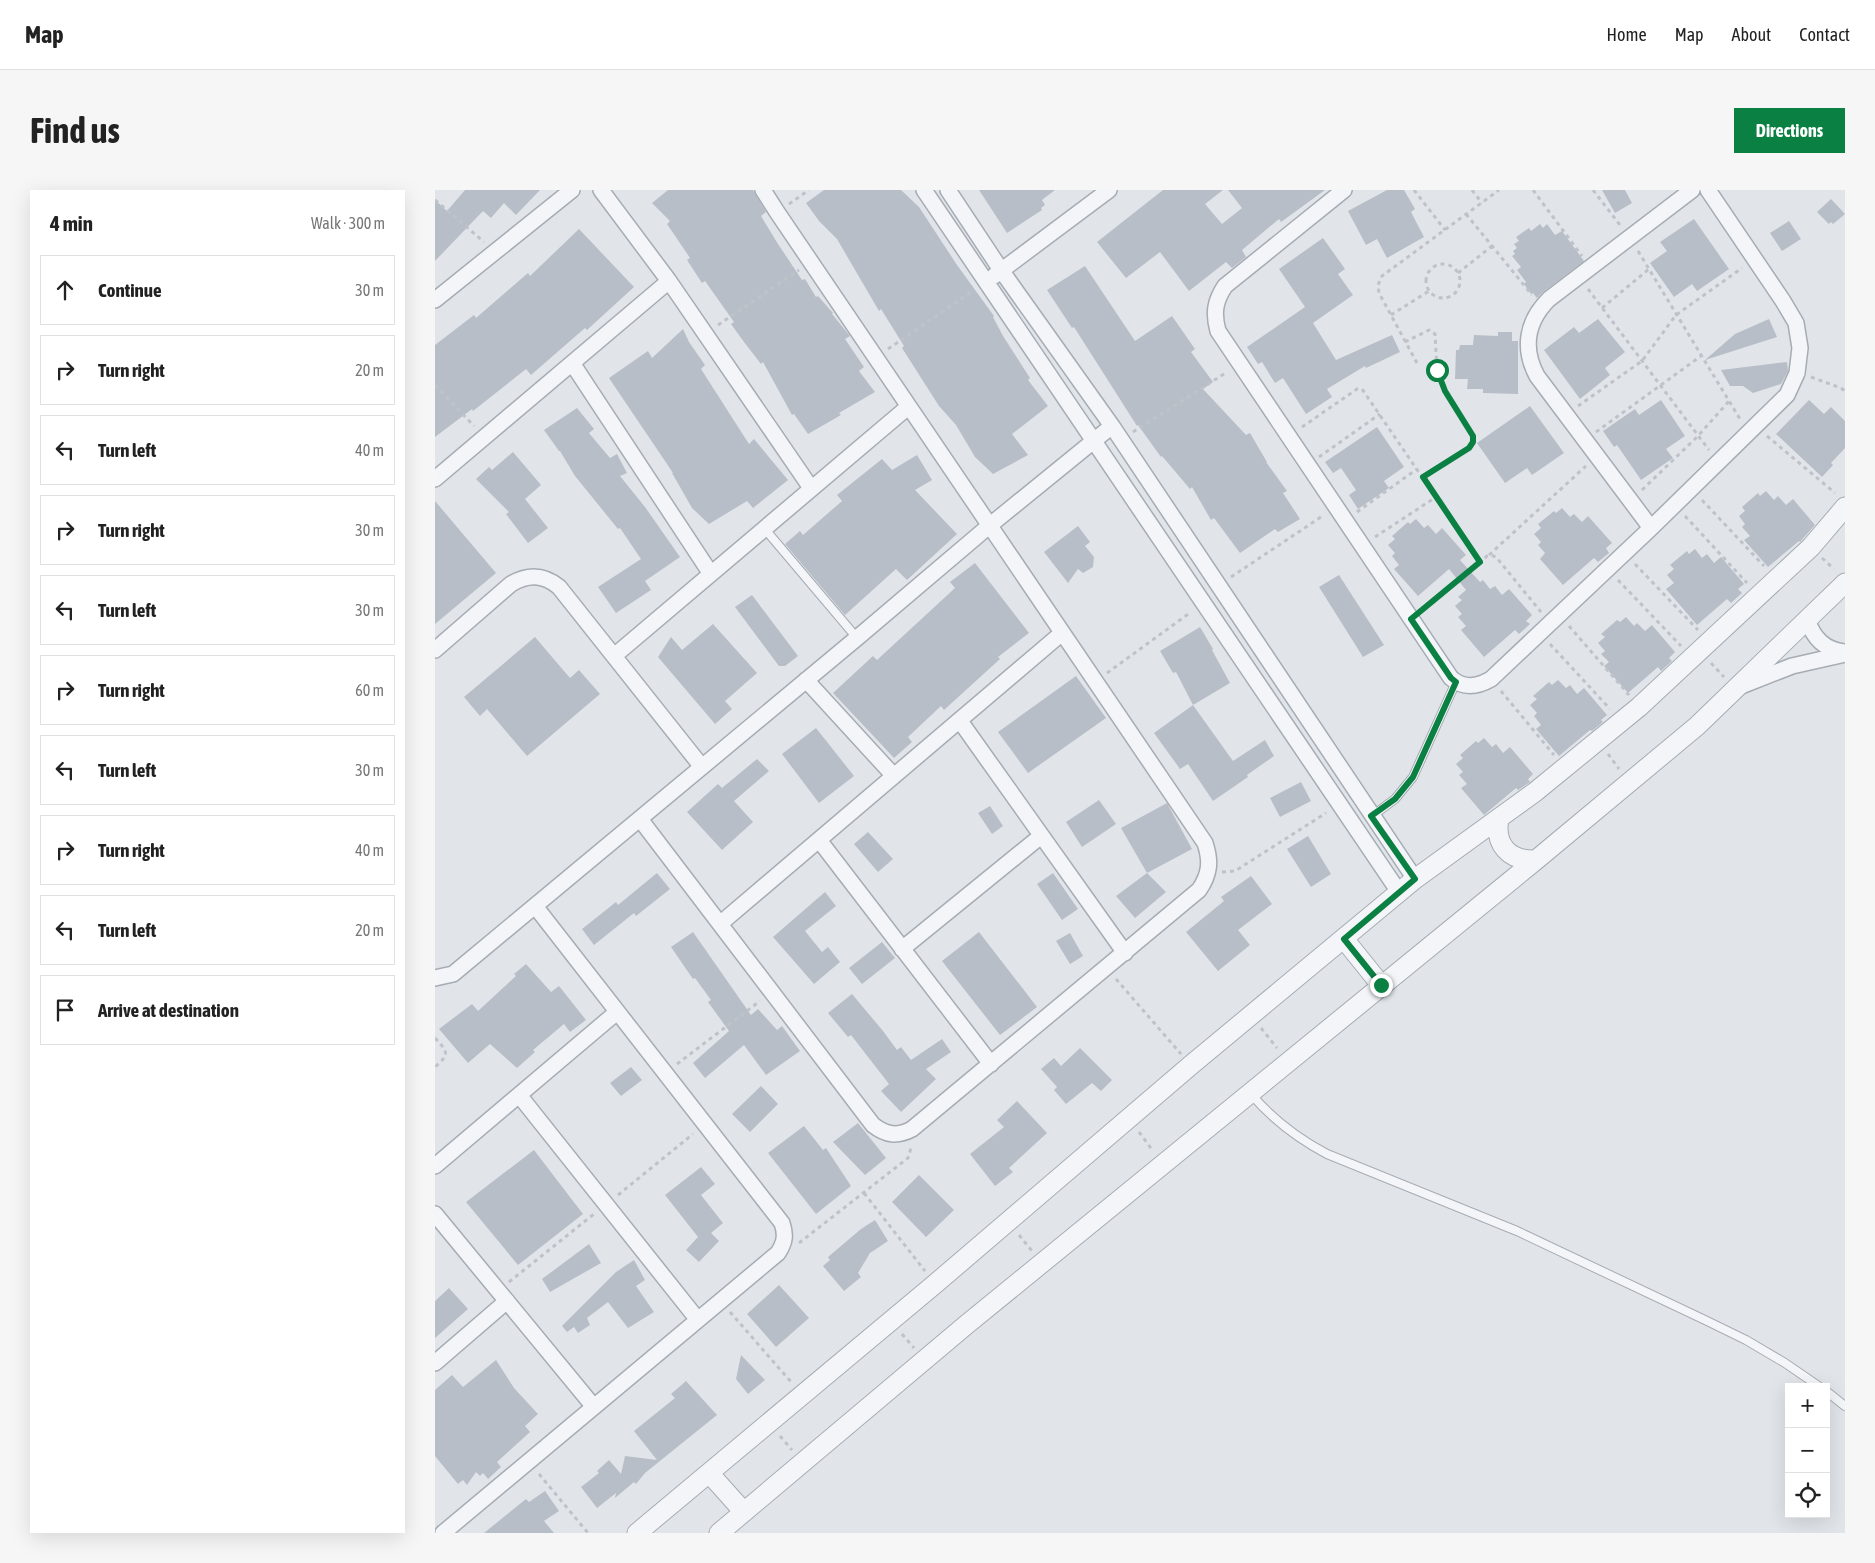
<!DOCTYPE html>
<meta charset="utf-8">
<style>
:root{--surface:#fff;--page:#f6f6f6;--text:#222;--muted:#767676;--line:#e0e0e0;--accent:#0b8043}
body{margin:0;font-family:"Asap Condensed",sans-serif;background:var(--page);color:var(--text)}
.controls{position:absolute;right:15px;bottom:15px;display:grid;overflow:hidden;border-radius:0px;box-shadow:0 5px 20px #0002}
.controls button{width:45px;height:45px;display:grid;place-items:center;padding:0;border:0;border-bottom:1px solid var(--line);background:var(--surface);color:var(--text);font:25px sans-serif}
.stop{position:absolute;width:15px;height:15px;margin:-11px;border:4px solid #0b8043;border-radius:50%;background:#fff}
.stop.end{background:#0b8043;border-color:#fff;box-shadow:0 1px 5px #0008}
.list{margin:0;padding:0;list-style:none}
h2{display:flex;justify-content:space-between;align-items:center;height:65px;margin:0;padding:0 20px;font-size:21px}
h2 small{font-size:16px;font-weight:400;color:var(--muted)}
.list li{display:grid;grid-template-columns:32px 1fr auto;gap:15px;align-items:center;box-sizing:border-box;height:70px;margin:0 10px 10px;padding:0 10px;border:1px solid var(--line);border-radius:0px}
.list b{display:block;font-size:19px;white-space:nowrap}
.list em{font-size:16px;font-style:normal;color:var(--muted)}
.icon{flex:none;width:28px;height:28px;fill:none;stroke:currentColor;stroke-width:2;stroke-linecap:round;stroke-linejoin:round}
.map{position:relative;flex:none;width:1410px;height:1343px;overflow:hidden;border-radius:0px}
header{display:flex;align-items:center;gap:30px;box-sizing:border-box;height:70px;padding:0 25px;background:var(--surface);border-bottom:1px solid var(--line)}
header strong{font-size:24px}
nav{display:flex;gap:28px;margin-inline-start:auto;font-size:18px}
.intro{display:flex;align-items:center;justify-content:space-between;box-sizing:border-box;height:120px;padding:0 30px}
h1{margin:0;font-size:35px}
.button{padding:12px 22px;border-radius:0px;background:var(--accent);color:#fff;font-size:18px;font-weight:700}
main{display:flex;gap:30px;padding:0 30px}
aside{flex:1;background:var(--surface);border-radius:0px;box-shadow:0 5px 20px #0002}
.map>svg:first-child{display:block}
</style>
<header>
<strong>Map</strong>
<nav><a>Home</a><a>Map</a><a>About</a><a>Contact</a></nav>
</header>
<div class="intro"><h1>Find us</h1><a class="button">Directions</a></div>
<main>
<aside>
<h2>4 min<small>Walk · 300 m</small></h2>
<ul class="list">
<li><svg class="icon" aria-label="ahead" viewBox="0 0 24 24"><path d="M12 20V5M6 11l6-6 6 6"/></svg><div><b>Continue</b></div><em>30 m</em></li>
<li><svg class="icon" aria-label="right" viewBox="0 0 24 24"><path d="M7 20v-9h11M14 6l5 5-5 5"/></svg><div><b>Turn right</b></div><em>20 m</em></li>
<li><svg class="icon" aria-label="left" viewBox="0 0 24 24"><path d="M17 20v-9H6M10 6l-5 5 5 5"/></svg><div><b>Turn left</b></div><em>40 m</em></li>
<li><svg class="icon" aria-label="right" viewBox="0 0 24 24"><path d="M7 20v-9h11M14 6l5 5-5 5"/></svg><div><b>Turn right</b></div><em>30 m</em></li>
<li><svg class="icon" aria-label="left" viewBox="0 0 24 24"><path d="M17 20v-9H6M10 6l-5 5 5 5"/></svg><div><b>Turn left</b></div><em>30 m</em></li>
<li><svg class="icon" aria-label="right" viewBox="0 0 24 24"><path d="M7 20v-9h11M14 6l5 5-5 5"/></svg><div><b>Turn right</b></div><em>60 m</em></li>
<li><svg class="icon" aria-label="left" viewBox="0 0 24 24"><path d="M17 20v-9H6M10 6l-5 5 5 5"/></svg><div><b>Turn left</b></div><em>30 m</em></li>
<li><svg class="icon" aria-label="right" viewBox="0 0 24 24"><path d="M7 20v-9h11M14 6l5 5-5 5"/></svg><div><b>Turn right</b></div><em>40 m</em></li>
<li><svg class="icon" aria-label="left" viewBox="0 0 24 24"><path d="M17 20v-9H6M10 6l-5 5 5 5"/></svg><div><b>Turn left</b></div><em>20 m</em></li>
<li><svg class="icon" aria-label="arrive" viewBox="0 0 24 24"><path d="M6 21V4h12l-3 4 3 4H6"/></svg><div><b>Arrive at destination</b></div></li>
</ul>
</aside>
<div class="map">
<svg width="1410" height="1343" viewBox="0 0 1410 1343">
<rect width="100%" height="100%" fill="#e1e5ea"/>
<!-- building -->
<path fill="#b8bec7" d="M 30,0 L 105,0 L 81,25 L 69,13 L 56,28 L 48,21 L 0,71 L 0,10 L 12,21 Z
M 233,0 L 318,0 L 331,22 L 326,26 L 343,54 L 367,90 L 370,89 L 381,107 L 383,106 L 398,123 L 397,124 L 415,146 L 410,149 L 429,177 L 424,181 L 440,202 L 404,223 L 406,225 L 373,244 L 359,224 L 357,225 L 328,172 L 326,174 L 309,152 L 296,134 L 299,132 L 270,91 L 267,93 L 252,70 L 255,68 L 232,34 L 235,31 L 217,13 Z
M 389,0 L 466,0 L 484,17 L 522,75 L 559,126 L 558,127 L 568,146 L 595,188 L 593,190 L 613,216 L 577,244 L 593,265 L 558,284 L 540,267 L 521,235 L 504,216 L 467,158 L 469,156 L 446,119 L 444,121 L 402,49 L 384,31 L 371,13 Z
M 544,0 L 620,0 L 607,10 L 610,15 L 606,18 L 607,20 L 572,43 Z
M 728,0 L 788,0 L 770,14 L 787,34 L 807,18 L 793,0 L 890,0 L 846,32 L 844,29 L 807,60 L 811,67 L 797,78 L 791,72 L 754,101 L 725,62 L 691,88 L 662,52 Z
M 952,0 L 969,0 L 980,19 L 976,22 L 989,47 L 952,68 L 942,49 L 931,55 L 913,21 Z
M 1167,0 L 1190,0 L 1197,13 L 1180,23 Z
M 1396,9 L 1410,24 L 1398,34 L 1396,32 L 1394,34 L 1382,22 Z
M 1259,29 L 1294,79 L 1262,101 L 1257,94 L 1239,107 L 1215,73 L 1232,61 L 1225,52 Z
M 1354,31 L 1366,49 L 1347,61 L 1335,43 Z
M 1105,34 L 1108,38 L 1112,34 L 1120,45 L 1127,41 L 1149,71 L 1108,102 L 1102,108 L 1098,103 L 1096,104 L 1089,94 L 1091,92 L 1082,80 L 1086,77 L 1077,66 L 1080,64 L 1078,61 L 1082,58 L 1079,54 L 1084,51 L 1081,47 L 1094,38 L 1096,41 Z
M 144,39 L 199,97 L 152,140 L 150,138 L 96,185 L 91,179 L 38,221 L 37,219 L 0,247 L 0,155 L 39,125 L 41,128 L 93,83 L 95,86 Z
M 888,48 L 910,79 L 903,84 L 918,105 L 878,133 L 901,170 L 957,145 L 965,162 L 931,178 L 930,176 L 892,199 L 897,207 L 871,224 L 848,188 L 840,193 L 827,172 L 823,174 L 812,157 L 870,117 L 844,79 Z
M 650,76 L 700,151 L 737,126 L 760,159 L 756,162 L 778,192 L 768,199 L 811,245 L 815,243 L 832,272 L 831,272 L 852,301 L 848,303 L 865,329 L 843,342 L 840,339 L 805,363 L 779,328 L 776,330 L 757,297 L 755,299 L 727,266 L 726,267 L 703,235 L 702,236 L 639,137 L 637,138 L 612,100 Z
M 1163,129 L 1190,162 L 1170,178 L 1175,185 L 1145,209 L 1109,160 L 1139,137 L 1144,143 Z
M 1334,129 L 1342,147 L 1270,170 L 1300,144 Z
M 248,139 L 254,152 L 270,175 L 266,179 L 314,254 L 319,249 L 353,290 L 318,318 L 312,311 L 274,334 L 257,318 L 237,283 L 238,283 L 174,188 L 213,161 L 217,168 Z
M 1063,142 L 1077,142 L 1077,151 L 1083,151 L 1083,204 L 1048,203 L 1048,199 L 1032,199 L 1033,189 L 1020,189 L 1021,160 L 1024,160 L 1025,155 L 1038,155 L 1039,145 L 1063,146 Z
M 1352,172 L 1353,181 L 1346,194 L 1318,203 L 1308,196 L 1295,196 L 1286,180 Z
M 1226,210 L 1250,246 L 1231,259 L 1238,268 L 1206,290 L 1182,255 L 1179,257 L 1168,241 L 1200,219 L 1204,225 Z
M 1374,210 L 1389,224 L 1396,217 L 1410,231 L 1410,258 L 1396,273 L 1398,275 L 1387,287 L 1341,244 Z
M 1095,216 L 1129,263 L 1097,285 L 1092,278 L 1070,293 L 1042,253 Z
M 142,218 L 159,239 L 154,243 L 175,268 L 182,264 L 192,283 L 185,286 L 210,317 L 245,367 L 210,391 L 216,400 L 181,423 L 163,397 L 206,369 L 185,338 L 183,339 L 140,286 L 125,261 L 124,261 L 109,240 Z
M 942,237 L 969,277 L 949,291 L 954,298 L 923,319 L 914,305 L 921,300 L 906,278 L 898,283 L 890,272 Z
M 78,262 L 106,295 L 90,309 L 113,338 L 93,353 L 71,324 L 74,322 L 41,289 L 54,277 L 57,280 Z
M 482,265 L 497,290 L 480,300 L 522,344 L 472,390 L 461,379 L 410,425 L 350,354 L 365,341 L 368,345 L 407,311 L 402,305 L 447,269 L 457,280 Z
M 1331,301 L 1339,310 L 1343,306 L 1351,315 L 1358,309 L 1380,335 L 1365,352 L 1364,351 L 1333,377 L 1309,350 L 1315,346 L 1307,337 L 1310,334 L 1304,326 L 1310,321 L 1307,317 L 1323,303 L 1325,306 Z
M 0,311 L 61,383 L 0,434 Z
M 1127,318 L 1135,327 L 1139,324 L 1147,332 L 1153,326 L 1177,353 L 1171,358 L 1174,363 L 1163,372 L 1159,368 L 1128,395 L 1105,369 L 1110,363 L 1103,355 L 1106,352 L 1099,344 L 1106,338 L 1103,334 L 1119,321 L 1121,323 Z
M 981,329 L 989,338 L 993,335 L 1001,344 L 1007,338 L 1031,365 L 1025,370 L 1045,392 L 1048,390 L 1055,399 L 1060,396 L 1067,405 L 1074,399 L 1097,425 L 1091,431 L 1095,434 L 1084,444 L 1080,440 L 1049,467 L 1026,440 L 1031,436 L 1023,427 L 1027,424 L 1020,416 L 1027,410 L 1023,407 L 1031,400 L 1014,379 L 983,406 L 959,379 L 964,375 L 957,366 L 960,363 L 953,355 L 960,349 L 957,346 L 973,332 L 975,334 Z
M 643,336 L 655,352 L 650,356 L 659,367 L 658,377 L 648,383 L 643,379 L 633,393 L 609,362 Z
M 1260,359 L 1267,368 L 1272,364 L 1279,373 L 1286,367 L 1309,394 L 1303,399 L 1307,403 L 1296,413 L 1292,409 L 1262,435 L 1231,399 L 1239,393 L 1232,385 L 1239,379 L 1235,375 L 1252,361 L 1254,364 Z
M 540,373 L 594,443 L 563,467 L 565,469 L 509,520 L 506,516 L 473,547 L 477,552 L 459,568 L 398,503 L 438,466 L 442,470 L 520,398 L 515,392 Z
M 904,385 L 949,455 L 928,467 L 884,397 Z
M 317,405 L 363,466 L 350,476 L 344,476 L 300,417 Z
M 1191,427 L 1199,436 L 1202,433 L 1210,441 L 1217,435 L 1240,462 L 1234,468 L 1237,471 L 1226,481 L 1223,477 L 1193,503 L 1169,476 L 1174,472 L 1166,464 L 1170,461 L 1163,453 L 1170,447 L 1166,444 L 1182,430 L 1185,432 Z
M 278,434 L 322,483 L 290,511 L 297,519 L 280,534 L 223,467 L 236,447 L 247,460 Z
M 765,437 L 778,459 L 777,460 L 795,493 L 758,515 L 741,482 L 738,483 L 725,461 Z
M 100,447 L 135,488 L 144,480 L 165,504 L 92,566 L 52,519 L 45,526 L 29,507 Z
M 641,486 L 671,528 L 593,583 L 563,542 Z
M 1123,490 L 1131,498 L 1135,495 L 1142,504 L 1149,498 L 1172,525 L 1166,530 L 1168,532 L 1157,541 L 1155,540 L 1124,566 L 1101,539 L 1106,535 L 1099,526 L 1102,523 L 1095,515 L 1102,509 L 1098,506 L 1114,492 L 1117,495 Z
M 758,515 L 798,571 L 830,550 L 839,566 L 812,585 L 813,587 L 778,611 L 753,574 L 745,579 L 719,543 Z
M 381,538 L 419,586 L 384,613 L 347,564 Z
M 1049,548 L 1057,557 L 1061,554 L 1068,563 L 1075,557 L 1098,584 L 1093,589 L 1095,592 L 1083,600 L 1081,598 L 1049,625 L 1026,598 L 1032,594 L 1024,585 L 1028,582 L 1021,574 L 1028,568 L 1025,565 L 1041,551 L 1043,553 Z
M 322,569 L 334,581 L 299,611 L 318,632 L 287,660 L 252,622 L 283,594 L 287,598 Z
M 866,592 L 876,611 L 845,627 L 835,608 Z
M 664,610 L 681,634 L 647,657 L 631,632 Z
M 732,613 L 757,659 L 712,683 L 686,638 Z
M 555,616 L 568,636 L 557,644 L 543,623 Z
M 433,642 L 458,669 L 443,682 L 419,654 Z
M 873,646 L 896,684 L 876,697 L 852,659 Z
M 222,683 L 235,699 L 201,726 L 199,723 L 159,755 L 147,739 L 181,712 L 183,715 Z
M 618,683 L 643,719 L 627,730 L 602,694 Z
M 712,683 L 731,702 L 700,728 L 681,706 Z
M 816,686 L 837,714 L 803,740 L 815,755 L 783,781 L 751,742 L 789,711 L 786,707 Z
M 390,702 L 401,716 L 370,741 L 387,762 L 393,757 L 405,772 L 379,794 L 338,747 Z
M 258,742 L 316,825 L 323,819 L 342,840 L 347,836 L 365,861 L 331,885 L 309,855 L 270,888 L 258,873 L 294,841 L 273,812 L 276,810 L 260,788 L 258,789 L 236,757 Z
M 544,742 L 602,817 L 565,845 L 507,771 Z
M 635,743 L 648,766 L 635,774 L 621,751 Z
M 447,752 L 460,768 L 427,794 L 414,778 Z
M 91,774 L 116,802 L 124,796 L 151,830 L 135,842 L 129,834 L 98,860 L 100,862 L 82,878 L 55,854 L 33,873 L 4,839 L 37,814 L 43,821 L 81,786 L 79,784 Z
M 417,804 L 448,841 L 462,860 L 466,857 L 476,870 L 507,849 L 516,862 L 491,879 L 501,889 L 466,922 L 446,901 L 454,894 L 416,845 L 413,847 L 393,823 Z
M 645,858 L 677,890 L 666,901 L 657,893 L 631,914 L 619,900 L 622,897 L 606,879 L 619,868 L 626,876 Z
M 196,877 L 207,890 L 186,906 L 175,893 Z
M 326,896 L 343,914 L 315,942 L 297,924 Z
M 582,911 L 612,943 L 574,978 L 578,982 L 560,996 L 535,964 L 569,937 L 562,930 Z
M 423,933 L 451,968 L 430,985 L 398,952 Z
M 369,936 L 388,960 L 391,958 L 416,996 L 381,1024 L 333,963 Z
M 99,960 L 148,1024 L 83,1075 L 31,1012 Z
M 266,977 L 280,994 L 266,1005 L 288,1033 L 276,1043 L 284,1051 L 264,1072 L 251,1060 L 263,1047 L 230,1005 Z
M 484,985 L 519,1020 L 491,1047 L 457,1012 Z
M 440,1030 L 453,1051 L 435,1063 L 423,1083 L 426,1087 L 409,1101 L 388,1076 L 395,1070 L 393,1067 L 426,1039 Z
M 154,1054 L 166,1073 L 115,1102 L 107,1089 Z
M 199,1070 L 210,1090 L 201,1096 L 219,1122 L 193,1138 L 173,1112 L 152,1128 L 155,1135 L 143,1143 L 139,1137 L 132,1142 L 127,1136 L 181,1082 Z
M 344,1095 L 374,1128 L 341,1157 L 312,1124 Z
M 14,1098 L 33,1119 L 0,1148 L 0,1111 Z
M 306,1165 L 330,1190 L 313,1204 L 301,1189 Z
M 61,1170 L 79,1198 L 103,1224 L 90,1236 L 95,1242 L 62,1272 L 66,1277 L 53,1289 L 48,1283 L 45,1286 L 41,1282 L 32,1295 L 28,1290 L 23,1294 L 0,1266 L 0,1200 L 17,1185 L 28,1197 Z
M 251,1191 L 282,1225 L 210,1283 L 201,1294 L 199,1292 L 180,1308 L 181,1303 L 162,1318 L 146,1297 L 164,1283 L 162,1281 L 174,1270 L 186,1284 L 190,1266 L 222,1270 L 199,1241 L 240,1208 L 236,1204 Z
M 110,1301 L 124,1321 L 109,1331 L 119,1343 L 49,1343 L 91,1309 L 94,1312 Z"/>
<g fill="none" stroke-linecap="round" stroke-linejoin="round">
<defs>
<path id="service" d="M 329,338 L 422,448
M 937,626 L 960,609 L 978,587 L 1021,492
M 816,904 C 838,930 862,948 892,964 L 1082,1041 L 1270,1130 L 1311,1150 L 1350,1173 L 1385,1197
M 1391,1201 L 1410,1216"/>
<path id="minor" d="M 166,0 L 234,91 L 376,298
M 489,0 L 964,702
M 513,0 L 566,80 L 677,236 L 980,689
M 909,0 L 790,96 C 780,111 778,123 783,141 L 1016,488 C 1029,499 1042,497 1056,489 L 1216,338 L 1352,205 L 1362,183 L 1365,158 L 1361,133 L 1348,111 L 1273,0
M 559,86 L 674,0
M 0,110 L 137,0
M 137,173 L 276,384
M 0,289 L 234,91
M 1216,338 L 1102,186 C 1087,158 1092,131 1114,109 L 1257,0
M 1372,430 C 1379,448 1389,460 1410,462
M 0,460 L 76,394 C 93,384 108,384 124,397 L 267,577
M 179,466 L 473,217
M 371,490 L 459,586
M 1306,496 L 1357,476 L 1410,464
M 525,531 L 690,763
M 205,629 L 438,935 C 451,945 462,947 477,939 L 764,700 C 775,684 776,671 770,653 L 342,22 L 328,0
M 384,650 L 556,874
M 286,733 L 627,443
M 467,759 L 606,646
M 0,788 L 18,784 L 422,448 L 554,336 L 677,236
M 84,905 L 263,1130
M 0,976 L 182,822
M 0,1024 L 159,1217
M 0,1173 L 72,1111
M 8,1343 L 343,1063 C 350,1052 351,1045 347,1033 L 100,716"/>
<path id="tertiary" d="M 1064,628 C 1059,655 1074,671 1101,670
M 909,749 L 946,795
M 274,1283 L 309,1322
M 202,1343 L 500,1094 L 756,875 L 980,689 L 1100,602 L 1204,517 L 1376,357 L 1410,317
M 284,1343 L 531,1135 L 1101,670 L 1262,536 L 1410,393"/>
</defs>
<!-- service casing -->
<use href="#service" stroke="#a6acb4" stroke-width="10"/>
<!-- minor casing -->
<use href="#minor" stroke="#a6acb4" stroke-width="18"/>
<!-- tertiary casing -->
<use href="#tertiary" stroke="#a6acb4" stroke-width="21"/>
<!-- path -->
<path stroke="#bfc3c9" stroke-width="3" stroke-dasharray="4 4" stroke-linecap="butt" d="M 979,0 L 1010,40
M 1037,0 L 1047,13
M 1098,0 L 1147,66
M 1158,0 L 1185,35
M 0,10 L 49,52
M 354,14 L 374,0
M 1031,24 L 1097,105
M 1203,61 L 1305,229
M991 91a17 17 0 1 1 34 0a17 17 0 1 1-34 0Z
M 1023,83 L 1057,56
M 1153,99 L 1274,260
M 1167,118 L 1214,79
M 956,125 L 994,101
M 283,135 L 364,80
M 970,152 L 994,140 L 1000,144 L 1002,180 L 1006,194 L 1039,250 L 1037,255 L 1034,258 L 988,287
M 453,159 L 539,100
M 982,173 L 944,103 L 943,95 L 947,86 L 1064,0
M 1376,187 L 1406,198 L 1410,201
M 0,195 L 39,236
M 1143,216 L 1207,171 L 1241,125 L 1307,78
M 867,237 L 922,199 L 927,199 L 1045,372
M 698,242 L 792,182
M 1161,242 L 1266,166
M 1332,246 L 1400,303
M 884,267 L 945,224
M 1207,300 L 1263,246 L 1294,211
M 1267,310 L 1329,376
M 922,322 L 982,279
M 1250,326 L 1312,393
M 940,347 L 1001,307
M 1054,365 L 1151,276
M 1387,368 L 1399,379
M 1200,374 L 1263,440
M 796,387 L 889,325
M 1183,390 L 1246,456
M 988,419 L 1052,366 L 1056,365 L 1061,367 L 1106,422
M 1134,436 L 1194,505
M 1115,454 L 1175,519
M 1276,473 L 1289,487
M 672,483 L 756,422
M 1066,501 L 1119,565
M 1173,564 L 1184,579
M 787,682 L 800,681 L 891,623
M 681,789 L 746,864
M 826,838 L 842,858
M 0,848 C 13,862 15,864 0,877
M 242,874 L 325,811
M 704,942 L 718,961
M 429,1003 L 490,1081
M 183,1005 L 258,944
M 584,1045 L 597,1061
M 364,1053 L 473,968 L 476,958 L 475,956
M 74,1092 L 159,1024
M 295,1122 L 357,1193
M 467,1144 L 479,1158
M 345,1246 L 357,1260
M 104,1284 L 153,1343"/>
<!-- service -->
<use href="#service" stroke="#f4f5f8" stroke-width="8"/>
<!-- minor -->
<use href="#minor" stroke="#f4f5f8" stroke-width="15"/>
<!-- tertiary -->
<use href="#tertiary" stroke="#f4f5f8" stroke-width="19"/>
</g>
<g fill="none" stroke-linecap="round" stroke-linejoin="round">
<!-- route -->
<path stroke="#0b8043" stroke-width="6" d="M 946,795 L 909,749 L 980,689 L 936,626 L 960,609 L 978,587 L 1021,492 L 1016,488 L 976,429 L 1045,372 L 988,287 L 1034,258 L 1038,252 L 1038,246 L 1010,201 L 1002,180"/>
</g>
</svg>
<div class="controls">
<button>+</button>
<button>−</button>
<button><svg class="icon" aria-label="locate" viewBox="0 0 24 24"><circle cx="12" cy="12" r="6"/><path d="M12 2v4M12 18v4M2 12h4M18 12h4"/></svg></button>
</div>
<div class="stop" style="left:1002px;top:180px"></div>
<div class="stop end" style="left:946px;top:795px"></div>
</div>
</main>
